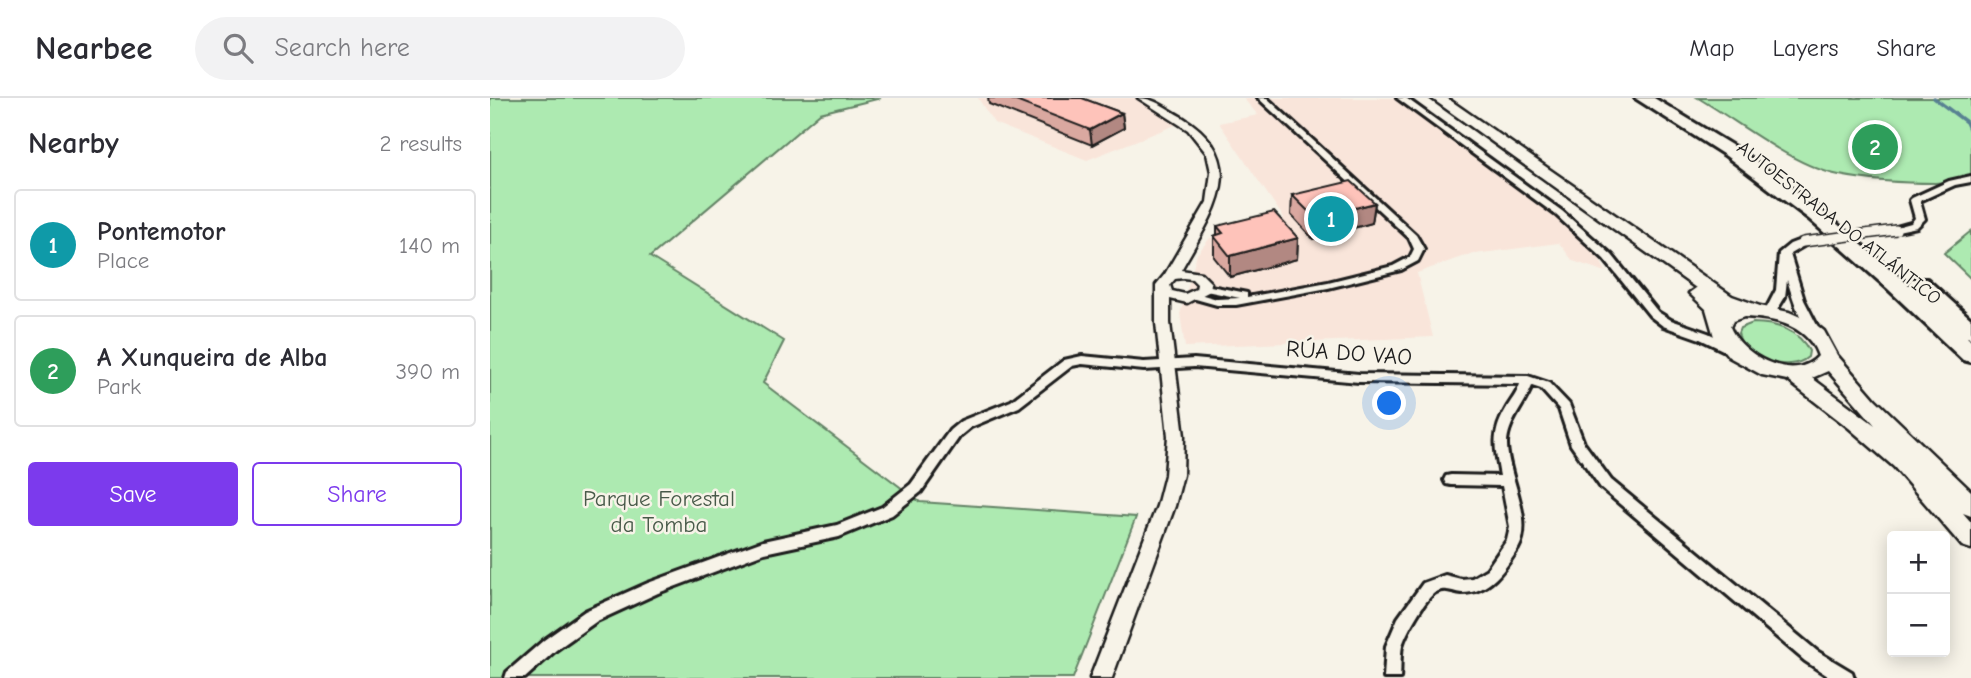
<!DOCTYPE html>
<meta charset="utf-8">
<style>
:root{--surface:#fff;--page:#f2f2f3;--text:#2b2b33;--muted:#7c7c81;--line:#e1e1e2;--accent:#7c3aed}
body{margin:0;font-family:"Comic Neue",sans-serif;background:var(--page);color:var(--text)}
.controls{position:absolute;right:21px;bottom:21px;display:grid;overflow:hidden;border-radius:7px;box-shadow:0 4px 18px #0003}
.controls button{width:63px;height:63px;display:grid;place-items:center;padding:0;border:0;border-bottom:2px solid var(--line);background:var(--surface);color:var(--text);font:35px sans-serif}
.you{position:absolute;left:900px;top:306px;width:24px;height:24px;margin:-18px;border:5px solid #fff;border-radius:50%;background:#1a73e8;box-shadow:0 0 0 10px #1a73e833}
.badge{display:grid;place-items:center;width:46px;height:46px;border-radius:50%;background:var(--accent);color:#fff;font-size:23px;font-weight:700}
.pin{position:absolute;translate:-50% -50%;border:4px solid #fff;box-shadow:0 2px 7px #0006}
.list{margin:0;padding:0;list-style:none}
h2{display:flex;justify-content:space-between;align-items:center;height:91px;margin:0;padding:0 28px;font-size:30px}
h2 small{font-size:23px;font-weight:400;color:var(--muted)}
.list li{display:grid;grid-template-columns:46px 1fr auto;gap:21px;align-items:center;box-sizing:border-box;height:112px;margin:0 14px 14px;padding:0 14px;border:2px solid var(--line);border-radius:7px}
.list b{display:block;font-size:26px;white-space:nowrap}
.list p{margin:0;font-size:23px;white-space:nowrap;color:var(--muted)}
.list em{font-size:23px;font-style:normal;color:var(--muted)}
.actions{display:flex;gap:14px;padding:21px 28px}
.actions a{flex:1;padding:16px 0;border:2px solid var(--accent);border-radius:7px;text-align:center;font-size:24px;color:var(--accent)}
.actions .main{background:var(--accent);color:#fff}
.icon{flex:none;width:38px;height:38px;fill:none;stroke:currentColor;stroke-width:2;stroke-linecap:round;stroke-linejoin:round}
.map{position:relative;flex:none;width:1481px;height:580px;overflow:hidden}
header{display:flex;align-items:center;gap:42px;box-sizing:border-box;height:98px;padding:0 35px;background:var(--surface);border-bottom:2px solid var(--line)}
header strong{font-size:33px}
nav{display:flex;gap:38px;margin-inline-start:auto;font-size:24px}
.search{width:490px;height:63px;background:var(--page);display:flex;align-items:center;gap:18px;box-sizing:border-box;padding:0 24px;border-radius:38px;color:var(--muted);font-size:26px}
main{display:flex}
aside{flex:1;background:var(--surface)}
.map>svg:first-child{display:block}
</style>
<header>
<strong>Nearbee</strong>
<div class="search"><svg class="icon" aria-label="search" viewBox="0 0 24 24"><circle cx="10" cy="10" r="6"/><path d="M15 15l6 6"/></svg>Search here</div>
<nav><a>Map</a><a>Layers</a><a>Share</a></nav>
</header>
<main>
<aside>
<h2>Nearby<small>2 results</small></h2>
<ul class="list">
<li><span class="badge" style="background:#0f9aa8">1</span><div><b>Pontemotor</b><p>Place</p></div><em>140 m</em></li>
<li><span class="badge" style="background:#2e9e5b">2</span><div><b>A Xunqueira de Alba</b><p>Park</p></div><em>390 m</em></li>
</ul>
<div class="actions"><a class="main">Save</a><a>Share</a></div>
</aside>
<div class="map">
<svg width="1481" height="580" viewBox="0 0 1481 580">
<rect width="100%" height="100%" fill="#f7f3e8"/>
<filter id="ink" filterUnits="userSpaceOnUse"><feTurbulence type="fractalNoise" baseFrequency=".0143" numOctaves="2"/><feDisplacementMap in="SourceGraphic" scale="14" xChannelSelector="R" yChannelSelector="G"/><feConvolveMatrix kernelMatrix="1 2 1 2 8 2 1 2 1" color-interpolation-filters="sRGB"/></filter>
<g filter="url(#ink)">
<!-- built -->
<path fill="#f9e5da" d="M 488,0 L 664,0 L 657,1 L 693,24 L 597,62 L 504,25 Z
M 753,0 L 911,0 L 1101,144 L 1116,174 L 1083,163 L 1069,145 L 977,157 L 927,175 L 943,239 L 695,249 L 690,216 L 707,156 L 720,140 L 794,120 L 729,25 L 768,17 Z"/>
<!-- green -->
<path fill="#adeab1" stroke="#648366" stroke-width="2" d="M 0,0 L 391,0 L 330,15 L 160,159 L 294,243 L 273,285 L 430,404 L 646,419 L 583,580 L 0,580 Z
M 1208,0 L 1481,0 L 1481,84 C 1464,78 1461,84 1445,85 C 1414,85 1380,83 1349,77 C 1303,68 1249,24 1208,0 Z
M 1481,133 L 1481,181 L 1454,155 Z
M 1263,225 C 1285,225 1309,232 1319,253 L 1318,259 C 1299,276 1252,261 1248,235 L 1250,230 Z"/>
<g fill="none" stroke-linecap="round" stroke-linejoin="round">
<!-- stream -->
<path stroke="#588192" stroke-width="3.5" d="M 1444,0 L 1476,24 L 1481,35"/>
<defs>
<path id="minor" d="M 768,0 L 777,0 L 926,137 L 934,151 L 928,163 L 911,172 L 838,190 L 746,207 L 727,207 L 702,200 L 701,198 L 702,196 L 706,195 L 727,201 L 750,200 L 711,192 L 710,190 L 711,188 L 715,187 L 757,195 L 757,199 L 838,184 L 903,168 L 920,159 L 924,151 L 919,140 Z
M 907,0 L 916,0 L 1072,113 L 1122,157 L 1168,214 L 1181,222 L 1218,235 L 1245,248 L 1247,251 L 1245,254 L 1237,254 L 1210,241 L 1173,228 L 1160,218 L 1114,161 L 1066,117 Z
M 1481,78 L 1481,84 L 1465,87 L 1430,103 L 1435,121 L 1427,129 L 1403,134 L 1403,130 L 1421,125 L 1425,120 L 1420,102 L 1422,100 L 1459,83 Z
M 1313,141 L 1317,142 L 1317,146 L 1300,156 L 1314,202 L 1332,237 L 1326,241 C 1313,234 1302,197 1297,182 L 1295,199 L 1284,217 L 1276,217 L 1274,215 L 1286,192 L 1289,155 L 1300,146 Z
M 592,258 L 654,264 L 704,261 L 869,276 L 1038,278 L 1059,285 L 1079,306 L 1094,345 L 1121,382 L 1327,553 L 1362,574 L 1364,580 L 1341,580 L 1315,563 L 1111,390 L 1081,347 L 1069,311 L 1051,291 L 1042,288 C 1035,307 1017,325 1017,346 C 1017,377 1045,422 1028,451 C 1015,471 1000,495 972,495 C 962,494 956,489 946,494 C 936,499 915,536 912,548 C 910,558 911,570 910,580 L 894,580 L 896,548 L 908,520 L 933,485 L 955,477 L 971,481 L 982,480 L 997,471 L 1017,442 L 1020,429 L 1012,388 L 961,387 L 956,386 L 954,382 L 956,378 L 961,377 L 1010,378 C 1005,351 1001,336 1016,311 C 1021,302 1027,296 1030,286 L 869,284 L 704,269 L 654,272 L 592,266 L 582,268 L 529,309 L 481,329 L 470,338 L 431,394 L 402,417 L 349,439 L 274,455 L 168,495 L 107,523 L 66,552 L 35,580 L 15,580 L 17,574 L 54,542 L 95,513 L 158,485 L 273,443 L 347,427 L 392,409 L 421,386 L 460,332 L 471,323 L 521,303 L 574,262 Z"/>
<path id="tertiary" d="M 648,0 C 665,0 677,11 692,19 C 765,64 721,118 691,172 L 711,175 L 721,185 L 720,193 L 697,205 L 680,201 L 680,225 L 694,338 L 693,377 L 685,408 L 622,580 L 600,580 L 667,408 L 675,377 L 678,338 L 666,225 L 666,187 L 675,176 L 717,104 L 721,74 L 717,56 L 698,32 ZM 693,180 L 702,181 L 707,186 L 706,191 L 695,196 L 682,193 L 680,187 L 685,181 Z"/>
<path id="primary" d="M 941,0 L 957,0 L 1242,198 L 1270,208 L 1299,214 L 1324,225 L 1334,233 L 1347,257 L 1385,301 L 1481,393 L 1481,418 L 1473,415 L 1481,424 L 1481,451 L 1472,448 L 1404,369 L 1359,330 L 1297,282 L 1272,277 L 1239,259 L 1225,242 L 1216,211 L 1199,195 L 1206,190 ZM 1254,219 C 1283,220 1318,227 1328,258 C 1304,286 1251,257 1240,229 L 1243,223 ZM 1338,273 L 1385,327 L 1322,280 Z"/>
<path id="motorway" d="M 1145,0 L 1164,0 L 1248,51 L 1332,113 L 1419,187 L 1421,181 L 1437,181 L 1481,221 L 1481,240 L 1477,239 L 1481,243 L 1481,264 L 1473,262 L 1397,190 L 1319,121 L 1236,58 Z"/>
</defs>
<!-- minor casing -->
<use href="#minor" stroke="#1c1c1c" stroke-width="6"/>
<!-- tertiary casing -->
<use href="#tertiary" stroke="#1c1c1c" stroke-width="5"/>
<!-- primary casing -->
<use href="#primary" stroke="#1c1c1c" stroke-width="5"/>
<!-- motorway casing -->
<use href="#motorway" stroke="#1c1c1c" stroke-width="6"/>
<!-- minor -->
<use href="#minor" fill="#f7f3e8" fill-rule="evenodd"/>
<!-- tertiary -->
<use href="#tertiary" fill="#f7f3e8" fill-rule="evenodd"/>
<!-- primary -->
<use href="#primary" fill="#f7f3e8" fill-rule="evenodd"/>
<!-- motorway -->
<use href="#motorway" fill="#f7f3e8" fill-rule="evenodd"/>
<defs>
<path id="minor-bridge" d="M 1313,144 L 1406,132"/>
</defs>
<!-- minor-bridge casing -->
<use href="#minor-bridge" stroke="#1c1c1c" stroke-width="12" stroke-linecap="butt"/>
<!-- minor-bridge -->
<use href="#minor-bridge" stroke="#f7f3e8" stroke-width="9"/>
</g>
<!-- wall -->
<path fill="#daa8a0" stroke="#1c1c1c" stroke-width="2" d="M 498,0 L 591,0 L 632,15 L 634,30 L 602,47 L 499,6 Z
M 802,97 L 885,105 L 882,125 L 823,141 L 801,117 Z
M 727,128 L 808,140 L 807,161 L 740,179 L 724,159 L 724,138 L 727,137 Z"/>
<!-- shaded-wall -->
<path fill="#b28882" stroke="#1c1c1c" stroke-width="2" d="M 632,15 L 634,30 L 602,47 L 600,32 Z
M 885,105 L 882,125 L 823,141 L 825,120 Z
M 808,140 L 807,161 L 740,179 L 740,158 Z"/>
<!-- building -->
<path fill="#fec3ba" stroke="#1c1c1c" stroke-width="2" d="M 518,0 L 592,0 L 632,15 L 600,32 Z
M 861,83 L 885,105 L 825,120 L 802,97 Z
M 784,114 L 808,140 L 740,158 L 724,138 L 733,135 L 727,128 Z"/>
</g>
<g text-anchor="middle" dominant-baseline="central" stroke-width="5" stroke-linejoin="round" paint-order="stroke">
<!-- far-street labels -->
<g font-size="19" fill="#1c1c1c" stroke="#f7f3e8">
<text transform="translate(1349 125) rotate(38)">AUTOESTRADA DO ATLÁNTICO</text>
</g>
<!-- street labels -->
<g font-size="23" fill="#1c1c1c" stroke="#f7f3e8">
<text transform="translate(859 255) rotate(4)">RÚA DO VAO</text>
</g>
<!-- park labels -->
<g font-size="23" fill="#485a49" stroke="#f7f3e8">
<text x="169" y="400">Parque Forestal<tspan x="169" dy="26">da Tomba</tspan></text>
</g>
</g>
</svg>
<div class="controls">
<button>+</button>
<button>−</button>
</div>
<div class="you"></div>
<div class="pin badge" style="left:841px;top:121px;background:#0f9aa8">1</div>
<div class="pin badge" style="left:1385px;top:49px;background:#2e9e5b">2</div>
</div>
</main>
